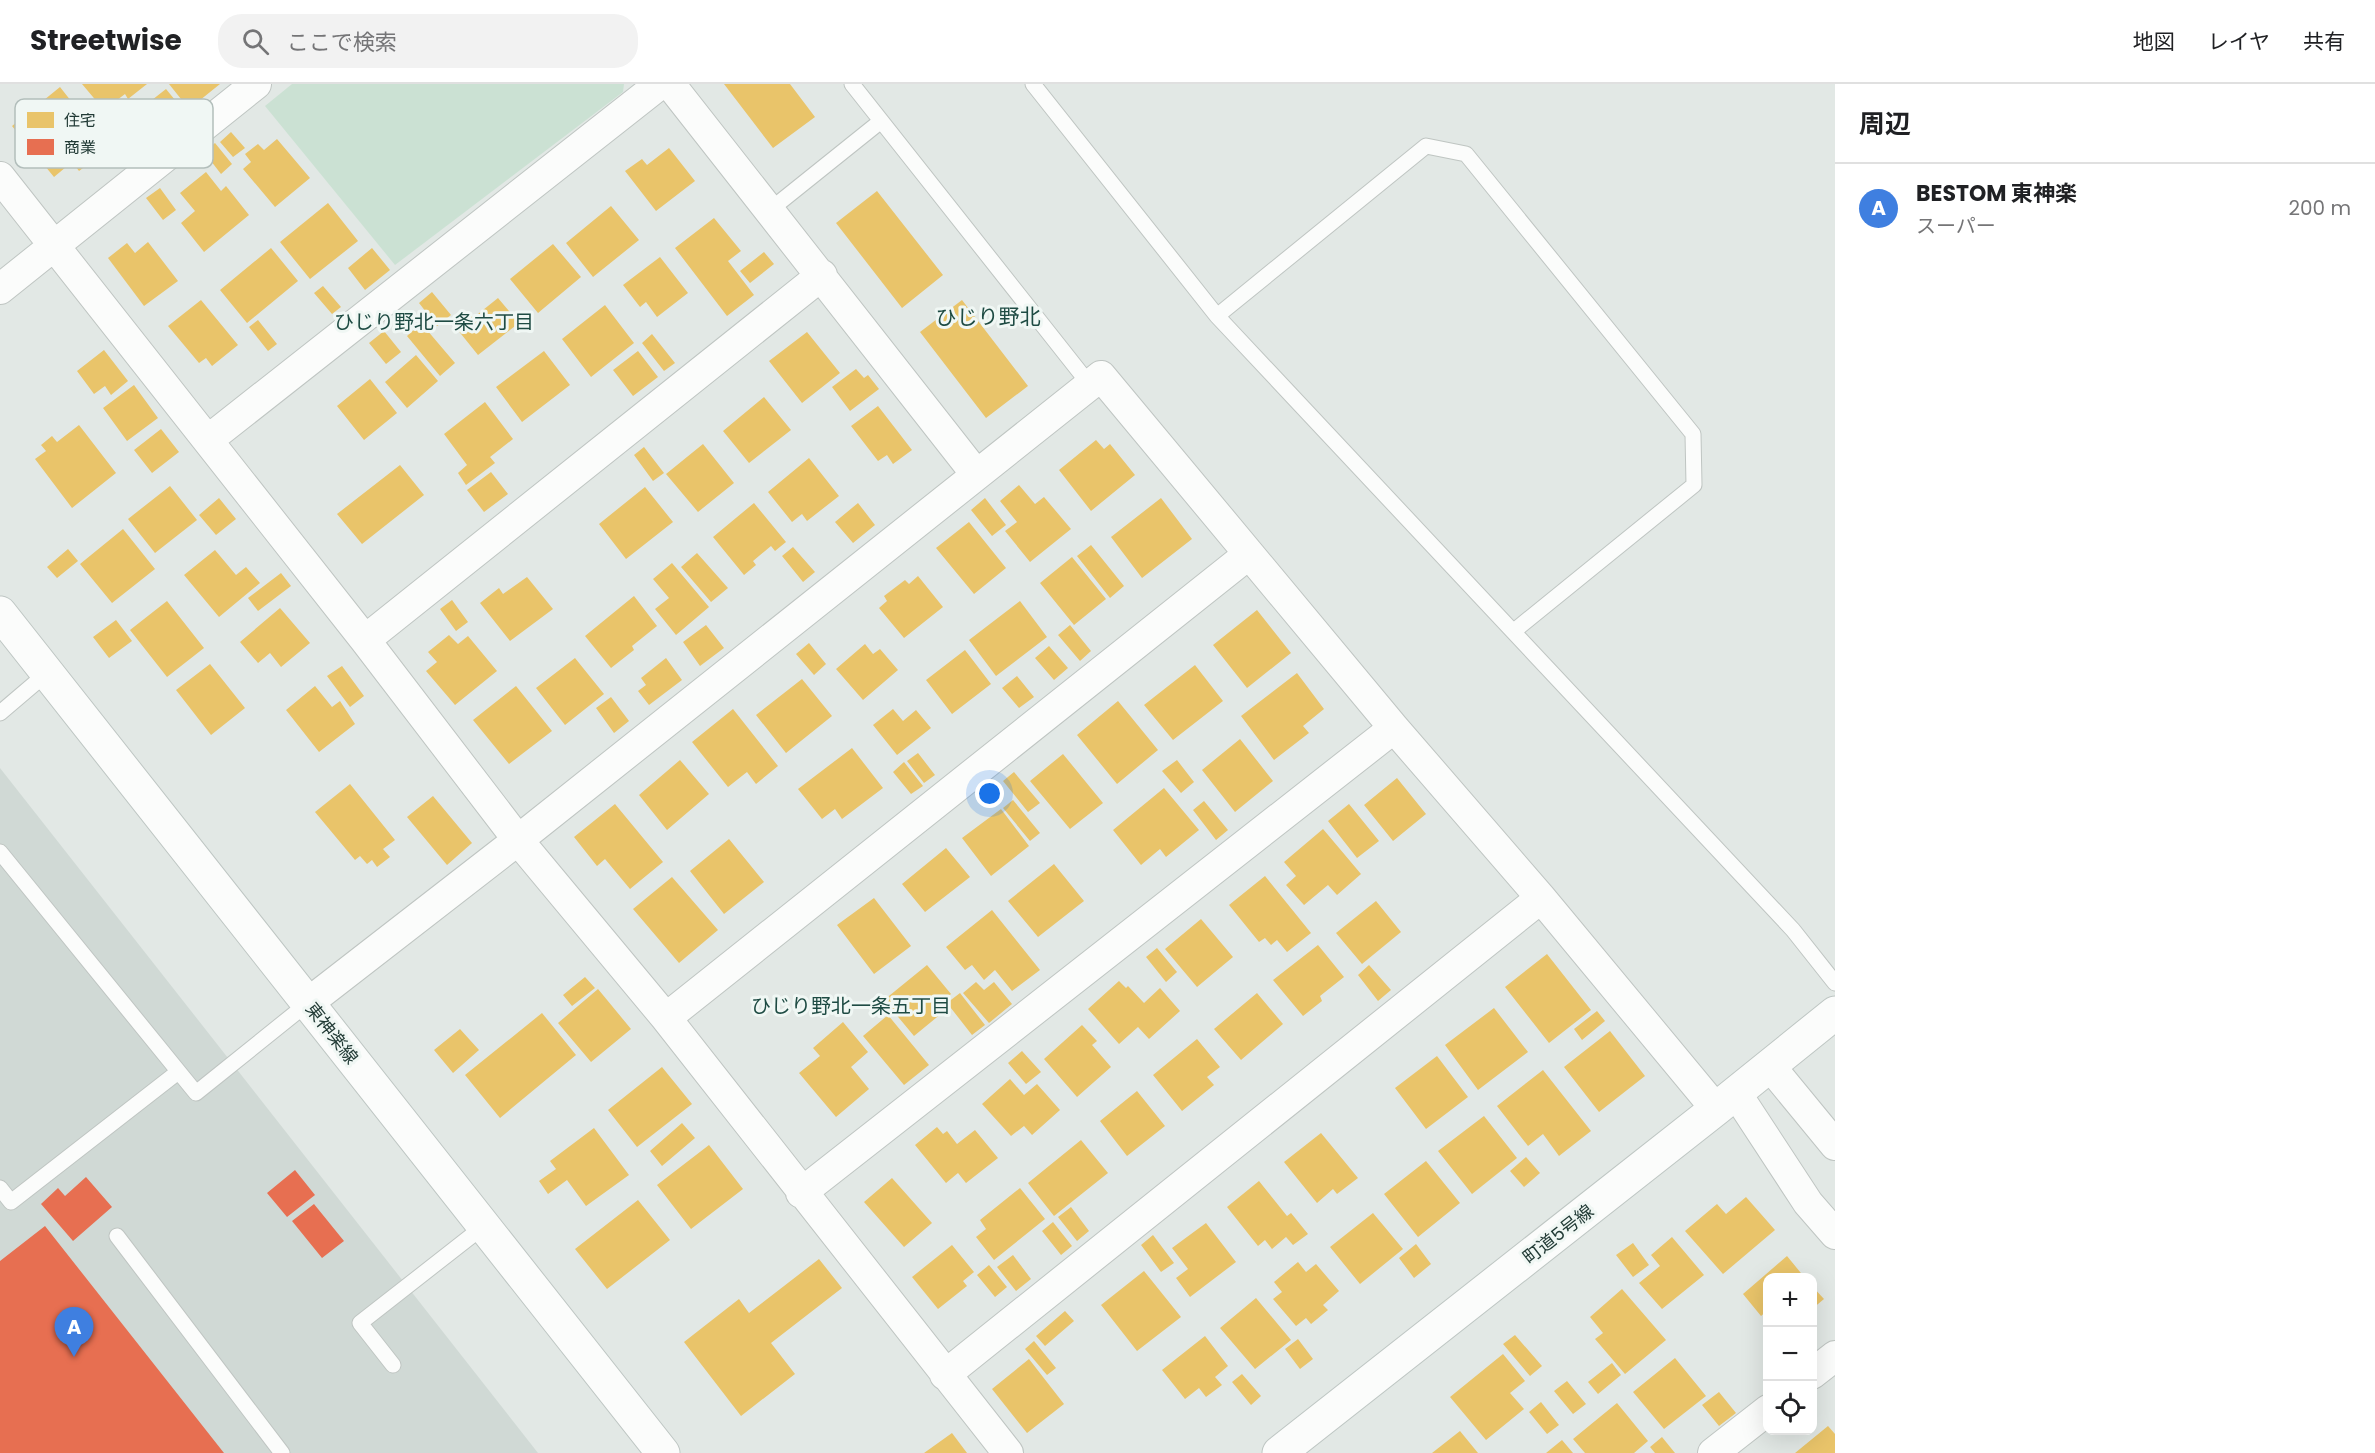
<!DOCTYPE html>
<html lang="ja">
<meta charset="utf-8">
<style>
:root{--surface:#fff;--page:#f2f2f2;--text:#202124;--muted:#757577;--line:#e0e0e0;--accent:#657773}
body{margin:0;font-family:Poppins,"Noto Sans JP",sans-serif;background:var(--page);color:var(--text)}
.controls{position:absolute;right:18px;bottom:18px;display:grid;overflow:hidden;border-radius:12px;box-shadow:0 6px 24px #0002}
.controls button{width:54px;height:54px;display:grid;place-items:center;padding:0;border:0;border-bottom:2px solid var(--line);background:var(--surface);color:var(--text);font:30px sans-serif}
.you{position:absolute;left:990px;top:710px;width:21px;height:21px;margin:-15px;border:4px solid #fff;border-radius:50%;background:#1a73e8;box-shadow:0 0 0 9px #1a73e833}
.badge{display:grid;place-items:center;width:39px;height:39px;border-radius:50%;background:var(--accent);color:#fff;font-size:20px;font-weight:700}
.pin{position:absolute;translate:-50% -50px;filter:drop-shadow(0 2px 3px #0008)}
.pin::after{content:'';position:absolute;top:32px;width:21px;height:18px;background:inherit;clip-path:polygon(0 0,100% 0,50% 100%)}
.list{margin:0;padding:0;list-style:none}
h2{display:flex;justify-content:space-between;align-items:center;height:78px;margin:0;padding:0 24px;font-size:26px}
h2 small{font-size:20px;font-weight:400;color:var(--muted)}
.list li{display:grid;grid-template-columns:39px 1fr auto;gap:18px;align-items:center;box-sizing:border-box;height:90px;padding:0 24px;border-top:2px solid var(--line)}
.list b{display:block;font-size:22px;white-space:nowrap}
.list p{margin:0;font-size:20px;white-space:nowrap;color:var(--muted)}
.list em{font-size:20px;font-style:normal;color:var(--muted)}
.icon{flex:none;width:33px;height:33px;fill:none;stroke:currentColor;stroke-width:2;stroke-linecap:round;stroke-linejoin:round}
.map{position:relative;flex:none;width:1835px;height:1369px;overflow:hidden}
header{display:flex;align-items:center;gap:36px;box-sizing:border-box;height:84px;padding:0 30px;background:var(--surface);border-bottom:2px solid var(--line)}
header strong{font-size:28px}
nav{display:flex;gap:33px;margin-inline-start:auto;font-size:21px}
.search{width:420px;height:54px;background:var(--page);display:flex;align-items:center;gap:15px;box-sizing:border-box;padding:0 21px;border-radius:24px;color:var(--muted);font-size:22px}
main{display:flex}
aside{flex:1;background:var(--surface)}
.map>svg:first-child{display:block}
</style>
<header>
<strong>Streetwise</strong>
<div class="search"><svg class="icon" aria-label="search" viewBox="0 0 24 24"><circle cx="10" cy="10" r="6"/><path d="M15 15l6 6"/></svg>ここで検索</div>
<nav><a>地図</a><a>レイヤ</a><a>共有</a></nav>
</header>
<main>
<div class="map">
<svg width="1835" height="1369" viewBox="0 0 1835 1369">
<rect width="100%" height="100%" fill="#e2e8e5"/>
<!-- built -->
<path fill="#d0d9d5" d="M 0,684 L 217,960 L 538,1369 L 0,1369 Z"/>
<!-- green -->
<path fill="#cbe1d3" d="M 292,0 L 624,0 L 623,8 L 395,181 L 265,22 Z"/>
<!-- homes -->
<path fill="#e9c46a" d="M 82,0 L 147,0 L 128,15 L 125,10 L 104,26 Z
M 169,0 L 220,0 L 189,25 Z
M 724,0 L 790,0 L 815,33 L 773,64 Z
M 60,3 L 101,55 L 87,65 L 95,75 L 79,87 L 72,78 L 54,93 L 12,42 Z
M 166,5 L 184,27 L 148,57 L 129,34 Z
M 231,48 L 245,64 L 233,73 L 220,58 Z
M 277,55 L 310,94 L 275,123 L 243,85 L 251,78 L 245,70 L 258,60 L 264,66 Z
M 215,59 L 232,80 L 221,90 L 204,68 Z
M 669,64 L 695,97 L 656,127 L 625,87 L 642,75 L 647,81 Z
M 206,88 L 221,107 L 226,102 L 249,131 L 204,168 L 181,139 L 195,127 L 180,109 Z
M 160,104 L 176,126 L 163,136 L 146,114 Z
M 877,107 L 943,191 L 902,224 L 836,139 Z
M 328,119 L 358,157 L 310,195 L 280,158 Z
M 611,122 L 639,156 L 593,193 L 566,159 Z
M 714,134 L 741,167 L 728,177 L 754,211 L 727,232 L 675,164 Z
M 148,158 L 178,197 L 144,222 L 108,174 L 127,159 L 135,169 Z
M 553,160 L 581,193 L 538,229 L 510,195 Z
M 271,164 L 298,197 L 247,239 L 220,206 Z
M 372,164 L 390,186 L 365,206 L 348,184 Z
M 764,168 L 774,180 L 750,199 L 740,187 Z
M 660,173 L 688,209 L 657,233 L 646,218 L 640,223 L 623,201 Z
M 323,202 L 341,223 L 332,230 L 314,209 Z
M 432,208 L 451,231 L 437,242 L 419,219 Z
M 498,214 L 519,239 L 478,271 L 453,240 L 469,228 L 473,234 Z
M 201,216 L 238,261 L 212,282 L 206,274 L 199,279 L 168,242 Z
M 962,216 L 1028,302 L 986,334 L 920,248 Z
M 605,221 L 634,259 L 591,293 L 562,255 Z
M 258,236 L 277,260 L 268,267 L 249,243 Z
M 421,239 L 455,279 L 440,292 L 407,252 Z
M 384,247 L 401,268 L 386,280 L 369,259 Z
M 807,248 L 840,289 L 802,319 L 769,277 Z
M 652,250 L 675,279 L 664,287 L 642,259 Z
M 104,266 L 128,297 L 111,311 L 105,302 L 94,310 L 77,287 Z
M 544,267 L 570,301 L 522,338 L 496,303 Z
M 638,267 L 658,293 L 633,312 L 613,286 Z
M 416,271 L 438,297 L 407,324 L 385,298 Z
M 856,285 L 864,294 L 868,291 L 879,305 L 850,327 L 832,303 Z
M 370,295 L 397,329 L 364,356 L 337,322 Z
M 134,301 L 158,334 L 127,357 L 103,324 Z
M 764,313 L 791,346 L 749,379 L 723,347 Z
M 485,318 L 513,355 L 490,373 L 495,379 L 466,401 L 458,389 L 467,381 L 444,350 Z
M 878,322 L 912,366 L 893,380 L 887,371 L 878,377 L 851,342 Z
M 79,341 L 116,389 L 72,424 L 35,375 L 46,367 L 41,361 L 52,352 L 57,358 Z
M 161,345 L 179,368 L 152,389 L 134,366 Z
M 1096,356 L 1104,365 L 1110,360 L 1135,391 L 1091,427 L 1059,386 Z
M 703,360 L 734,399 L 698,428 L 666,390 Z
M 644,363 L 664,389 L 653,397 L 634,371 Z
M 809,374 L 839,412 L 807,437 L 802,430 L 792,438 L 768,408 Z
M 400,381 L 424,411 L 362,460 L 337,430 Z
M 491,388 L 508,410 L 484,428 L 467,406 Z
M 1019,401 L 1035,420 L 1044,413 L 1071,445 L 1030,478 L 1005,447 L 1017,438 L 1000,417 Z
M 170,402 L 197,436 L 155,469 L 128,435 Z
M 645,403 L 673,438 L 626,475 L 599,440 Z
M 219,414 L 236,435 L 216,451 L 199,431 Z
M 985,414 L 1006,441 L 992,452 L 971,426 Z
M 1161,414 L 1192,455 L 1142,494 L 1111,453 Z
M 754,419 L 786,458 L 775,467 L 771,462 L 753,477 L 756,481 L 744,491 L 713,453 Z
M 858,419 L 875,441 L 853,459 L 835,438 Z
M 969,438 L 1006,484 L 974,510 L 936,464 Z
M 123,445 L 155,485 L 112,519 L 80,480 Z
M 1091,461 L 1124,502 L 1110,514 L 1077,472 Z
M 793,463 L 815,488 L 803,498 L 782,472 Z
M 68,465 L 78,477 L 57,494 L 47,483 Z
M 215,466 L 236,491 L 246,483 L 260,499 L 219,533 L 184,491 Z
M 697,469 L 728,504 L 711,518 L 681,483 Z
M 1072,473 L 1106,515 L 1074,541 L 1040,499 Z
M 672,479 L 709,523 L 676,551 L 655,525 L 669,514 L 653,495 Z
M 281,489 L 291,502 L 258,527 L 248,514 Z
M 918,492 L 943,523 L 904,554 L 879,524 L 887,517 L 884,512 L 905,496 L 909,500 Z
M 527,493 L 553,525 L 510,557 L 480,519 L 499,504 L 503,510 Z
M 634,512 L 657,542 L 632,562 L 634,566 L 611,584 L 585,552 Z
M 452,516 L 468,538 L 456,547 L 440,525 Z
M 167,517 L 204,564 L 167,593 L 130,546 Z
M 1020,517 L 1047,553 L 996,592 L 969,556 Z
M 280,524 L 310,559 L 281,583 L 270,569 L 258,579 L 240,558 Z
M 1257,526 L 1291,569 L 1247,604 L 1213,561 Z
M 116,536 L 132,557 L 109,574 L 93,553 Z
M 706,541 L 724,564 L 700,582 L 683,558 Z
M 1070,541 L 1091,567 L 1080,577 L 1058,551 Z
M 449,551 L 458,560 L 468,552 L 497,587 L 455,621 L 426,587 L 437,578 L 428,568 Z
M 809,559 L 826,580 L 814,591 L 796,570 Z
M 865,560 L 873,570 L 880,565 L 898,586 L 863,616 L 836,585 Z
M 1049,562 L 1068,584 L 1054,596 L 1035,574 Z
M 965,566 L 991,600 L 952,630 L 926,596 Z
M 575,574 L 604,610 L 565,641 L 536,604 Z
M 666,574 L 682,596 L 649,621 L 638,607 L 646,601 L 641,594 Z
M 210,580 L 245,624 L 211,651 L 176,606 Z
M 1195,581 L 1223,617 L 1173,656 L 1144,621 Z
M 342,582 L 364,612 L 350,623 L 327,592 Z
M 1297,589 L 1324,625 L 1303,642 L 1309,649 L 1274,676 L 1241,632 Z
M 1017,592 L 1034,613 L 1019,624 L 1002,604 Z
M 802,595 L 832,632 L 786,669 L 756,631 Z
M 315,602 L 332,623 L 340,617 L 355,640 L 319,668 L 286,626 Z
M 516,602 L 552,647 L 509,680 L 473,636 Z
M 611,613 L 629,637 L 614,649 L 596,624 Z
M 1118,617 L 1158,666 L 1117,700 L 1077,651 Z
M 733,625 L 778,682 L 756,700 L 747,688 L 728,703 L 692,658 Z
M 893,625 L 903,637 L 916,626 L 931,644 L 897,671 L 873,641 Z
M 1240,655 L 1273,697 L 1235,728 L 1202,686 Z
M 852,664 L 883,704 L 842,735 L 835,725 L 822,735 L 798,705 Z
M 918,669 L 935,691 L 924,699 L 907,677 Z
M 1063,670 L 1103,719 L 1070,745 L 1030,697 Z
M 680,676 L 709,710 L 667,746 L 639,711 Z
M 1177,676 L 1194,698 L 1181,709 L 1162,687 Z
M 904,678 L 923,702 L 911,710 L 893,688 Z
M 1014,688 L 1040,719 L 1028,728 L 1003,697 Z
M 1397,694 L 1426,730 L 1393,757 L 1364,721 Z
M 350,700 L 395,756 L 383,765 L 390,773 L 377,783 L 372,776 L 367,780 L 360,772 L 355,776 L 315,728 Z
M 1164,704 L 1199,746 L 1166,773 L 1160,765 L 1141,781 L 1113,746 Z
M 433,712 L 472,759 L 447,781 L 407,733 Z
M 1013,716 L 1040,749 L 1030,757 L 1003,724 Z
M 1204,717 L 1228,746 L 1216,756 L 1193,726 Z
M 615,720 L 663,778 L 630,805 L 605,775 L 597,782 L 574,753 Z
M 1349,720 L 1379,757 L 1357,774 L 1328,737 Z
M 1001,725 L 1029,762 L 991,792 L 962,754 Z
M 1323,745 L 1361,790 L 1337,811 L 1328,801 L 1304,821 L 1286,801 L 1296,792 L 1284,778 Z
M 729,755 L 764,798 L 724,830 L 690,787 Z
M 946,764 L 970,793 L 925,828 L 902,800 Z
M 1054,780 L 1084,817 L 1038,853 L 1008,817 Z
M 1265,792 L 1311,849 L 1287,868 L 1277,856 L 1271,861 L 1265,854 L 1259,858 L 1229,821 Z
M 672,793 L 718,846 L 679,879 L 633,825 Z
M 874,814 L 911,862 L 874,890 L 837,841 Z
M 1376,817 L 1401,848 L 1362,880 L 1336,849 Z
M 992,826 L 1040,886 L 1012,907 L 995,886 L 984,896 L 972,881 L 965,886 L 946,863 Z
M 1201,835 L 1233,873 L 1197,903 L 1165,865 Z
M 1318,861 L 1344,893 L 1320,912 L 1322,917 L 1303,932 L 1273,896 Z
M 1157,864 L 1177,888 L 1166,898 L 1146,873 Z
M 1547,870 L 1591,926 L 1549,959 L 1505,903 Z
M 927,881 L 951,910 L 936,922 L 942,929 L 914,952 L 884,916 Z
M 1369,881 L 1391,906 L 1378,917 L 1358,891 Z
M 585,893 L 595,904 L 572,922 L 563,911 Z
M 1119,897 L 1126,904 L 1128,902 L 1144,919 L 1160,904 L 1180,927 L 1149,955 L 1138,943 L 1119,960 L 1088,925 Z
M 976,898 L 984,906 L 994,898 L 1012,920 L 989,939 L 963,909 Z
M 598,905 L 631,945 L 591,978 L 558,939 Z
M 960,909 L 985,941 L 972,951 L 947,919 Z
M 1257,909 L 1283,940 L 1241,976 L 1214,945 Z
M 1494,924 L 1528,968 L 1478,1006 L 1445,961 Z
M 1597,927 L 1605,937 L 1582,956 L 1574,945 Z
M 542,929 L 576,971 L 500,1034 L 465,991 Z
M 888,931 L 929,981 L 904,1001 L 863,952 Z
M 843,938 L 868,968 L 851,983 L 869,1005 L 836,1033 L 799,989 L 820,972 L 813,964 Z
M 1082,941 L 1097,957 L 1092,961 L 1111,983 L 1077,1013 L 1044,975 Z
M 460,945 L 479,966 L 453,989 L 434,966 Z
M 1610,947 L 1645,992 L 1599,1028 L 1564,983 Z
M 1197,955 L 1220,983 L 1207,993 L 1214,1001 L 1182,1027 L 1153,991 Z
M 1022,967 L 1041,988 L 1026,1000 L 1008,979 Z
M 1437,972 L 1468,1013 L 1426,1045 L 1395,1004 Z
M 662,983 L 692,1020 L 637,1063 L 608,1026 Z
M 1543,986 L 1591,1047 L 1559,1072 L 1543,1050 L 1528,1062 L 1497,1022 Z
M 1010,995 L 1024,1011 L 1037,1000 L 1060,1026 L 1032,1051 L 1024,1042 L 1011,1052 L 982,1020 Z
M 1137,1007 L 1165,1042 L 1127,1072 L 1100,1037 Z
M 1484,1032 L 1517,1074 L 1472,1110 L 1438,1067 Z
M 682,1039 L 695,1054 L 662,1082 L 650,1067 Z
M 937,1043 L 943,1050 L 947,1047 L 957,1060 L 975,1046 L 998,1074 L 966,1099 L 958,1089 L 946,1099 L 915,1061 Z
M 594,1044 L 629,1091 L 586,1122 L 567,1096 L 548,1110 L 539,1097 L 556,1085 L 550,1077 Z
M 1321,1049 L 1358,1094 L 1337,1110 L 1333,1105 L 1317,1119 L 1284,1078 Z
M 1081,1056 L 1108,1089 L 1054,1132 L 1028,1099 Z
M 709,1061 L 743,1105 L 691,1145 L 657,1101 Z
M 1526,1073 L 1540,1089 L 1524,1103 L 1510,1087 Z
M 1426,1077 L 1460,1119 L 1418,1153 L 1384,1110 Z
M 892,1094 L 932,1139 L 904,1163 L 864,1118 Z
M 1259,1097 L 1287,1132 L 1291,1129 L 1308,1150 L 1293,1161 L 1286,1153 L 1272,1165 L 1265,1156 L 1258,1162 L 1227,1123 Z
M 1020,1104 L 1045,1135 L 994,1176 L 976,1153 L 986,1145 L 980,1136 Z
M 1746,1113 L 1775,1146 L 1723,1190 L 1685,1147 L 1717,1120 L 1726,1130 Z
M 638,1116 L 670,1156 L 607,1205 L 575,1165 Z
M 1071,1123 L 1089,1147 L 1077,1157 L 1058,1133 Z
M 1373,1129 L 1403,1165 L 1360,1200 L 1330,1163 Z
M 1053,1138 L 1072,1162 L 1061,1171 L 1042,1147 Z
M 1206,1139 L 1236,1178 L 1190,1213 L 1176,1194 L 1188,1185 L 1172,1164 Z
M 1153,1151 L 1174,1179 L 1161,1188 L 1141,1161 Z
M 1672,1153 L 1704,1191 L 1662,1225 L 1639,1199 L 1660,1182 L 1651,1171 Z
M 1633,1159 L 1649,1181 L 1633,1193 L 1616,1171 Z
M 1416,1160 L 1431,1180 L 1414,1194 L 1399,1174 Z
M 952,1161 L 974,1188 L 963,1197 L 967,1202 L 938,1225 L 912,1193 Z
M 1013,1171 L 1031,1195 L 1016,1207 L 997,1183 Z
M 1787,1172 L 1805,1194 L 1768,1194 L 1768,1226 L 1761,1232 L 1743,1210 Z
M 819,1175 L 842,1204 L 771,1259 L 795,1290 L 741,1332 L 684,1258 L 739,1215 L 749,1229 Z
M 1298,1178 L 1306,1188 L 1316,1180 L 1339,1207 L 1323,1221 L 1328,1226 L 1311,1240 L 1306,1234 L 1296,1242 L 1273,1215 L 1282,1208 L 1274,1198 Z
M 989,1181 L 1007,1203 L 995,1213 L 977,1191 Z
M 1144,1187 L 1181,1233 L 1137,1267 L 1101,1221 Z
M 1812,1202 L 1824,1215 L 1812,1225 Z
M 1622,1205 L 1666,1256 L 1625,1290 L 1595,1255 L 1603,1249 L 1590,1233 Z
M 1256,1214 L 1291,1256 L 1255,1285 L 1220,1244 Z
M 1065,1227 L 1074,1237 L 1045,1262 L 1036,1252 Z
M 1515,1251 L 1542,1282 L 1530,1292 L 1503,1260 Z
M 1205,1252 L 1228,1282 L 1215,1293 L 1222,1301 L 1206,1313 L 1199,1304 L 1185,1315 L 1162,1286 Z
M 1298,1255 L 1313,1275 L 1300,1285 L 1285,1265 Z
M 1034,1257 L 1056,1284 L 1047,1291 L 1025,1265 Z
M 1503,1270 L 1525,1297 L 1510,1309 L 1524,1325 L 1486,1356 L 1450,1313 Z
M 1675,1274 L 1706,1312 L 1664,1345 L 1633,1308 Z
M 1029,1275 L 1064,1320 L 1027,1349 L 992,1305 Z
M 1612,1279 L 1621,1291 L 1598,1310 L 1588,1298 Z
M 1242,1290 L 1261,1312 L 1251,1321 L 1232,1298 Z
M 1567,1297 L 1586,1320 L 1573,1330 L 1554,1307 Z
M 1719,1308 L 1736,1329 L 1719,1342 L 1702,1321 Z
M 1541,1318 L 1559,1341 L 1547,1350 L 1529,1328 Z
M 1617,1319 L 1648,1357 L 1634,1369 L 1585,1369 L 1573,1355 Z
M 1828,1342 L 1835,1350 L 1835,1369 L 1795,1369 Z
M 1460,1347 L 1478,1369 L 1432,1369 Z
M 952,1349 L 967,1369 L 924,1369 Z
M 1662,1353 L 1675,1369 L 1655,1369 L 1650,1363 Z
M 1562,1356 L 1573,1369 L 1546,1369 Z"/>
<!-- shops -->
<path fill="#e76f51" d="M 295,1086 L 315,1111 L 287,1133 L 267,1109 Z
M 86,1093 L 112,1123 L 73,1157 L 41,1120 L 58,1104 L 65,1112 Z
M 314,1120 L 344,1157 L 322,1174 L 292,1137 Z
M 45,1142 L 224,1369 L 0,1369 L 0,1177 Z"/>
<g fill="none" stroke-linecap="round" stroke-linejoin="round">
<defs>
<path id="lane" d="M 852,0 L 1090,301
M 1033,0 L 1217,232 L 1793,846 L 1835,899
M 770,126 L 881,37
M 1217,232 L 1426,62 L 1466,70 L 1693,350 L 1694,401 L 1514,547
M 0,629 L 47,589
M 0,768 L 196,1009 L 308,919
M 0,1104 L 11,1118 L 178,988
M 117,1152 L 282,1369
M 393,1281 L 360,1239 L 484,1142"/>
<path id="street" d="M 670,0 L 976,390
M 0,93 L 365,556 L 518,756 L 666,934 L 1008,1369
M 0,205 L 256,0
M 208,356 L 660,0
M 365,556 L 822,191
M 308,919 L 518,756 L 1101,292 L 1394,644 L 1541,814 L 1716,1025
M 666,934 L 1249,470
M 1770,982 L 1835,1061
M 1736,1009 L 1808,1119 L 1835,1150
M 801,1109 L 1394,644
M 1812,1290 L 1835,1272
M 945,1291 L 1541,814
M 1713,1369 L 1768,1326"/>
<path id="secondary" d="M 0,529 L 663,1369
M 1279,1369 L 1716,1025 L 1835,929"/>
</defs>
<!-- lane casing -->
<use href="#lane" stroke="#bfc5c2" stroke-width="17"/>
<!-- street casing -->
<use href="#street" stroke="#bfc5c2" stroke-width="32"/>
<!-- secondary casing -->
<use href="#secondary" stroke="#bec6c3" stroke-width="35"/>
<!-- lane -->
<use href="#lane" stroke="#fbfcfb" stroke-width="15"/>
<!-- street -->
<use href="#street" stroke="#fbfcfb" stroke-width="30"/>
<!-- secondary -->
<use href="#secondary" stroke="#fbfcfb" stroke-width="33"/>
</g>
<g text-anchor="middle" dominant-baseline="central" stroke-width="6" stroke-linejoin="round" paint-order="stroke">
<!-- street labels -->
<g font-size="18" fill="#213a35" stroke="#f0f7f4">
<text transform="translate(332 949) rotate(52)">東神楽線</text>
<text transform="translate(1558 1150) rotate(-38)">町道5号線</text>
</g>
<!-- neighbourhood labels -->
<g font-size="20" fill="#1e4b43" stroke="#f0f7f4">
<text x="434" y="238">ひじり野北一条六丁目</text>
<text x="851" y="922">ひじり野北一条五丁目</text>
</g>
<!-- quarter labels -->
<g font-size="21" fill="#1e4b43" stroke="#f0f7f4">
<text x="988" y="232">ひじり野北</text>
</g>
</g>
<!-- legend -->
<rect x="15" y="15" width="198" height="69" rx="9" fill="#f0f7f4" stroke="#b2bebb" stroke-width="1.5"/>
<rect x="27" y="28" width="27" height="16" fill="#e9c46a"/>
<rect x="27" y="55" width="27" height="16" fill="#e76f51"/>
<g font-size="16" fill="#213a35">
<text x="64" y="42">住宅</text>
<text x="64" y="69">商業</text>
</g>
</svg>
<div class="controls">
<button>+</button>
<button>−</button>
<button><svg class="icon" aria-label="locate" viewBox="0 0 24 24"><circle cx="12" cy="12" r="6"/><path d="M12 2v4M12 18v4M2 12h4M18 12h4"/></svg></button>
</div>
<div class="you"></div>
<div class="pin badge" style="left:74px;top:1273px;background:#3f7fe0">A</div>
</div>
<aside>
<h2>周辺<small></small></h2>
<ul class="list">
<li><span class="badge" style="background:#3f7fe0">A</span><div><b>BESTOM 東神楽</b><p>スーパー</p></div><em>200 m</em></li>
</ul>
</aside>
</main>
